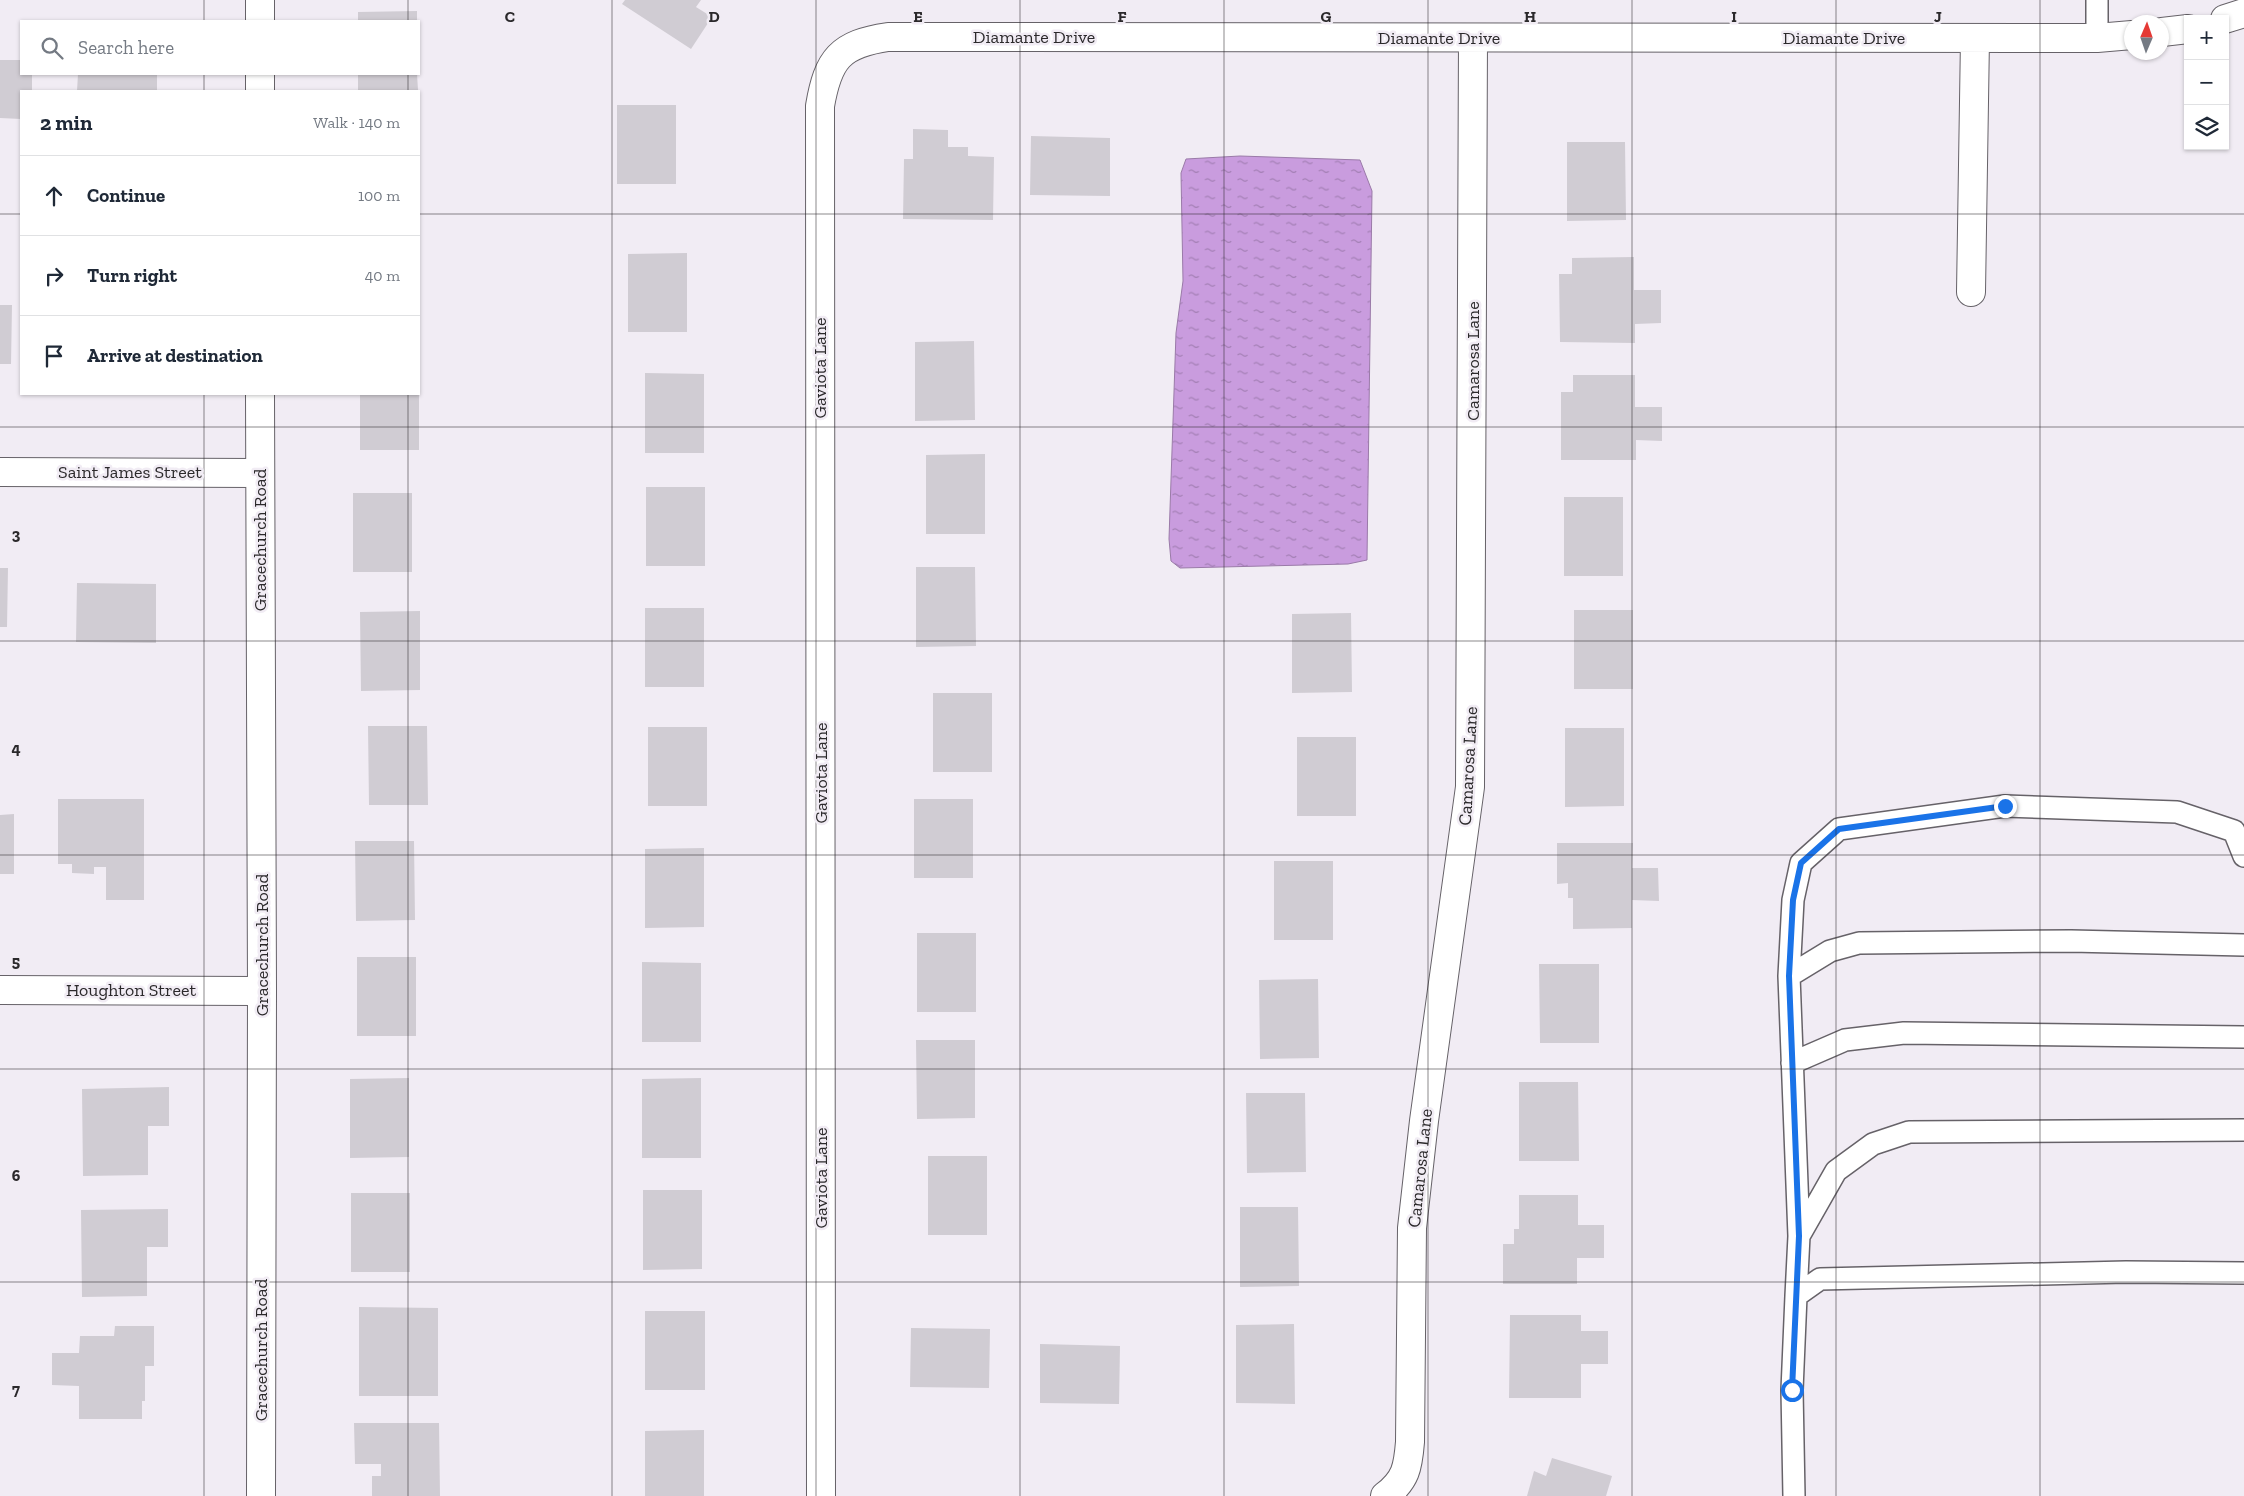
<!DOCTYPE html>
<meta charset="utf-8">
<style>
:root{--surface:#fff;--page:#f6f6f7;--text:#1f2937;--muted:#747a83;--line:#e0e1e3}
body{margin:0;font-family:"Zilla Slab",serif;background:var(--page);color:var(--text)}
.controls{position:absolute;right:15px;top:15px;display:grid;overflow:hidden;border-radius:0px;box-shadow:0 1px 4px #0004}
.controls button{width:45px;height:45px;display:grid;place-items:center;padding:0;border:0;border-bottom:1px solid var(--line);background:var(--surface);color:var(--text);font:25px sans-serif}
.compass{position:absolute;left:2124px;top:15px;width:45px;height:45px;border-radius:50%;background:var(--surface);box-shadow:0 1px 4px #0004;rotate:2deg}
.stop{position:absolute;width:15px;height:15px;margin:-11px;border:4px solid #1a73e8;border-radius:50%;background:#fff}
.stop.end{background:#1a73e8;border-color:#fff;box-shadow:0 1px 5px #0008}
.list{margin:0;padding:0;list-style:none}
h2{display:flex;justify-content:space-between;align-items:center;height:65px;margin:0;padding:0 20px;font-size:21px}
h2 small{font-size:16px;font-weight:400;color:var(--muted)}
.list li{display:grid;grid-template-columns:32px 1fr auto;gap:15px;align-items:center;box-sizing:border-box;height:80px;padding:0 20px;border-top:1px solid var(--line)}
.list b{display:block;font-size:19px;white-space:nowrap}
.list em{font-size:16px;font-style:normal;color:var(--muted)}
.icon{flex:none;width:28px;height:28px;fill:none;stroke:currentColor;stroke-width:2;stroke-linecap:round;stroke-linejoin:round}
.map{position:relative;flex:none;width:2244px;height:1496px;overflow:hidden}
.search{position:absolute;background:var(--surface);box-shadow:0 1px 4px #0004;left:20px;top:20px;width:400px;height:55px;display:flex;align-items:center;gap:12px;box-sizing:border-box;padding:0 18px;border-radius:0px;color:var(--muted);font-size:19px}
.panel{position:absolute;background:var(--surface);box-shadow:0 1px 4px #0004;left:20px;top:90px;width:400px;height:305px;border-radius:0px}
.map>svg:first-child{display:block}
</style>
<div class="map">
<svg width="2244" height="1496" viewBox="0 0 2244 1496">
<defs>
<pattern id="water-ripples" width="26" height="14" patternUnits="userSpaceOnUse" patternTransform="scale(1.25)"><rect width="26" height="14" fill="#c99cde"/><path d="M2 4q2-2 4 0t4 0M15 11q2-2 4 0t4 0" fill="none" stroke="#a37fb4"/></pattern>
</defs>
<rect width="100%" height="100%" fill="#f1ecf4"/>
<!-- water -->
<path fill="url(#water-ripples)" stroke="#9a7aa8" d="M 1240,156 L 1360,160 L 1372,191 L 1367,560 L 1348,564 L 1180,568 L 1171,561 L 1169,539 L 1176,333 L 1183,281 L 1181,173 L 1186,159 Z"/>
<!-- building -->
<path fill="#d0ccd3" d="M 625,0 L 701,0 L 696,7 L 712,17 L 691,49 L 622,4 Z
M 417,11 L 417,21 L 358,21 L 358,12 Z
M 0,60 L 21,60 L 21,74 L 32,74 L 32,91 L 21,91 L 21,119 L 0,118 Z
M 78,74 L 157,74 L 157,91 L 77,91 Z
M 358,74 L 417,74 L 418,90 L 358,91 Z
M 617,105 L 676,105 L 676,184 L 617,184 Z
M 913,129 L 948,130 L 948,147 L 968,147 L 968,156 L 994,157 L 993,220 L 903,219 L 904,159 L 913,159 Z
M 1031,136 L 1110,138 L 1110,196 L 1030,195 Z
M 1567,142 L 1625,142 L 1626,220 L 1567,221 Z
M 687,253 L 687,332 L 628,332 L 628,254 Z
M 1634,257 L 1634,290 L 1661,290 L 1661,323 L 1635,324 L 1635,343 L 1560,342 L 1559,274 L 1572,274 L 1572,258 Z
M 0,305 L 12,305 L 11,364 L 0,364 Z
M 974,341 L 975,420 L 915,421 L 915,342 Z
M 645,373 L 704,374 L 704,453 L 645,453 Z
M 1573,375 L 1635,375 L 1635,407 L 1662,407 L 1662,441 L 1636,440 L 1636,460 L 1561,460 L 1561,392 L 1573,392 Z
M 360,394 L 419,394 L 419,450 L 360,450 Z
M 985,454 L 985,534 L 926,534 L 926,455 Z
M 646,487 L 705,487 L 705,566 L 646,566 Z
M 353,493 L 412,493 L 412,572 L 353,572 Z
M 1564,497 L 1623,497 L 1623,576 L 1564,576 Z
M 916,567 L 975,567 L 976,646 L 916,647 Z
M 0,568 L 8,568 L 7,627 L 0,627 Z
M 77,583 L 156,584 L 156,643 L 76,642 Z
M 645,608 L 704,608 L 704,687 L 645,687 Z
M 1574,610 L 1633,610 L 1633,689 L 1574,689 Z
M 420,611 L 420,690 L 361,691 L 360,612 Z
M 1351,613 L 1352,692 L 1292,693 L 1292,614 Z
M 933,693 L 992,693 L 992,772 L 933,772 Z
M 368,726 L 427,726 L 428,805 L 369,805 Z
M 648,727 L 707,727 L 707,806 L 648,806 Z
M 1565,728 L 1624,728 L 1624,806 L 1565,807 Z
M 1297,737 L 1356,737 L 1356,816 L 1297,816 Z
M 58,799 L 144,799 L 144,900 L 106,900 L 106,867 L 94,867 L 94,874 L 72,873 L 72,864 L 58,864 Z
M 914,799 L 973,799 L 973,878 L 914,878 Z
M 14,814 L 14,874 L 0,874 L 0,815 Z
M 355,841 L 414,841 L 415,920 L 356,921 Z
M 1557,843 L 1633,843 L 1632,868 L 1658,868 L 1659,901 L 1632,900 L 1632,928 L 1573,929 L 1573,898 L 1568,898 L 1568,883 L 1557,884 Z
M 704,848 L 704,927 L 645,928 L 645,849 Z
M 1274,861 L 1333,861 L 1333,940 L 1274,940 Z
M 917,933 L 976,933 L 976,1012 L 917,1012 Z
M 357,957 L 416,957 L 416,1036 L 357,1036 Z
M 642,962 L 701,963 L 701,1042 L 642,1042 Z
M 1539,964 L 1599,964 L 1599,1043 L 1540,1043 Z
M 1318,979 L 1319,1058 L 1260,1059 L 1259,980 Z
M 916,1040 L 975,1040 L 975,1118 L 917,1119 Z
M 409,1078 L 409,1157 L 350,1158 L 350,1079 Z
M 701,1078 L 701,1158 L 642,1158 L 642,1079 Z
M 1519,1082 L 1578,1082 L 1579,1161 L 1519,1161 Z
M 169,1087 L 169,1126 L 148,1126 L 148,1175 L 83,1176 L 82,1089 Z
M 1246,1093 L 1305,1093 L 1306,1172 L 1247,1173 Z
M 928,1156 L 987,1156 L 987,1235 L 928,1235 Z
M 643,1190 L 702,1190 L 702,1269 L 643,1270 Z
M 351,1193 L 410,1193 L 410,1272 L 351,1272 Z
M 1519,1195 L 1578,1195 L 1578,1225 L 1604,1225 L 1604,1258 L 1577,1258 L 1577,1284 L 1503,1284 L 1503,1244 L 1514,1244 L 1514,1229 L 1519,1229 Z
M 1240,1207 L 1298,1207 L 1299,1286 L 1240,1287 Z
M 168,1209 L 168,1247 L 147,1247 L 147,1296 L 82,1297 L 81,1210 Z
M 359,1307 L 438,1308 L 438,1396 L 359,1396 Z
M 645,1311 L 705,1311 L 705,1390 L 645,1390 Z
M 1510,1315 L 1581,1315 L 1581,1331 L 1608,1331 L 1608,1364 L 1581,1364 L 1581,1398 L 1509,1398 Z
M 1294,1324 L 1295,1404 L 1236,1403 L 1236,1325 Z
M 115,1326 L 154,1326 L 154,1366 L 145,1366 L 145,1401 L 142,1401 L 142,1419 L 79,1419 L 79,1386 L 52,1385 L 52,1353 L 79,1353 L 80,1336 L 114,1336 Z
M 911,1328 L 990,1329 L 989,1388 L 910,1387 Z
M 1040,1344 L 1120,1346 L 1119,1404 L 1040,1403 Z
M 354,1423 L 439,1423 L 440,1496 L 372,1496 L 372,1476 L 381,1476 L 381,1464 L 355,1464 Z
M 704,1430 L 704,1496 L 645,1496 L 645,1431 Z
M 1552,1458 L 1612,1476 L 1606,1496 L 1527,1496 L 1534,1471 L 1546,1476 Z"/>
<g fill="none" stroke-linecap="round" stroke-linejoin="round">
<defs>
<path id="lane" d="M 2097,38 L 2097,0
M 1789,976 L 1830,951 L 1859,943 L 2071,941 L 2244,945
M 1792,1063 L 1845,1040 L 1904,1033 L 2244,1037
M 1799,1236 L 1789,976 L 1793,900 L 1801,863 L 1839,829 L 2005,806 L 2177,812 L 2234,831 L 2244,856
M 1796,1296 L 1799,1236 L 1836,1171 L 1873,1144 L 1909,1132 L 2244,1130
M 1794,1496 L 1792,1390 L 1796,1296 L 1820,1279 L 2126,1272 L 2244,1273"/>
<path id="street" d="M 2225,19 L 2244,13
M 260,21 L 260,0
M 2162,32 L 2188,29
M 260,91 L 260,74
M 1971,292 L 1975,38
M 260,394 L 262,991 L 261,1496
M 0,472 L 260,473
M 0,990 L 262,991
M 821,1496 L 820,106 C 828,59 840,44 888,37 L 2097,38 L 2132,35
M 1385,1496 C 1406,1480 1408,1467 1410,1442 L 1412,1228 L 1424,1121 L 1470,787 L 1473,38"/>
</defs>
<!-- lane casing -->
<use href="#lane" stroke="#666268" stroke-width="24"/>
<!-- street casing -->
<use href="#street" stroke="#666268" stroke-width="30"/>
<!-- lane -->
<use href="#lane" stroke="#fff" stroke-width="21"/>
<!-- street -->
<use href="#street" stroke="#fff" stroke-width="28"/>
</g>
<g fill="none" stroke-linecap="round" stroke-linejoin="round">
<!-- route -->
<path stroke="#1a73e8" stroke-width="6" d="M 1792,1390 L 1799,1236 L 1789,976 L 1793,900 L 1801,863 L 1839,829 L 2005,806"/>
</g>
<!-- grid -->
<path fill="none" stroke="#2b292b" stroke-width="1" stroke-opacity="0.55" d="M 204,0 L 204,21M 408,0 L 408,21M 612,0 L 612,1496M 816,0 L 816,1496M 1020,0 L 1020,1496M 1224,0 L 1224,1496M 1428,0 L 1428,1496M 1632,0 L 1632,1496M 1836,0 L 1836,1496M 2040,0 L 2040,1496M 204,74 L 204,91M 408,74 L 408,91M 0,214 L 21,214M 419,214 L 2244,214M 204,394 L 204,1496M 408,394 L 408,1496M 0,427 L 2244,427M 0,641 L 2244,641M 0,855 L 2244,855M 0,1069 L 2244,1069M 0,1282 L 2244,1282"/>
<g text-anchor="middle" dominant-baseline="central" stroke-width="5" stroke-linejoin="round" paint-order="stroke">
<!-- street labels -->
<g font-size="18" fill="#2b292b" stroke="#f1ecf4">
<text x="1034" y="37">Diamante Drive</text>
<text x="1439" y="38">Diamante Drive</text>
<text x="1844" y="38">Diamante Drive</text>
<text transform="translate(1473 361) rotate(-90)">Camarosa Lane</text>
<text transform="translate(820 368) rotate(-90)">Gaviota Lane</text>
<text x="130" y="472">Saint James Street</text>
<text transform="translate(260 540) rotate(-90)">Gracechurch Road</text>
<text transform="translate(1468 766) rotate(-87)">Camarosa Lane</text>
<text transform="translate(821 773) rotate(-90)">Gaviota Lane</text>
<text transform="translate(262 945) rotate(-90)">Gracechurch Road</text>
<text x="131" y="990">Houghton Street</text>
<text transform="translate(1420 1168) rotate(-84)">Camarosa Lane</text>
<text transform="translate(821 1178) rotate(-90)">Gaviota Lane</text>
<text transform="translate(261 1350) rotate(-90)">Gracechurch Road</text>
</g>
</g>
<g font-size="16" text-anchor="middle" font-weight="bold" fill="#2b292b" stroke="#f1ecf4" stroke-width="5" stroke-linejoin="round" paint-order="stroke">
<text x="510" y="22">C</text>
<text x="714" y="22">D</text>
<text x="918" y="22">E</text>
<text x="1122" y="22">F</text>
<text x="1326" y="22">G</text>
<text x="1530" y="22">H</text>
<text x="1734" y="22">I</text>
<text x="1938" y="22">J</text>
<text x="16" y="540">3</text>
<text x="16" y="754">4</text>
<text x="16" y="967">5</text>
<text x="16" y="1181">6</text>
<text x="16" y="1395">7</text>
</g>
</svg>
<div class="controls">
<button>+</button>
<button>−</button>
<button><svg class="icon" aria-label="layers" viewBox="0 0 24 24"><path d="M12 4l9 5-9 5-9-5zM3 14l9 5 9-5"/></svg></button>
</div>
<svg class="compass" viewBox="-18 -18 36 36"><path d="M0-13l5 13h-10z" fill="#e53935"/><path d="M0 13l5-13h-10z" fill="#747a83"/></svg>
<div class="stop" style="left:1792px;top:1390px"></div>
<div class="stop end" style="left:2005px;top:806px"></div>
<div class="search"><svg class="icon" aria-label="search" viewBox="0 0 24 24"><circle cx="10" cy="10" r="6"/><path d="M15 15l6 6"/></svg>Search here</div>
<section class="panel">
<h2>2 min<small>Walk · 140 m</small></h2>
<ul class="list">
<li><svg class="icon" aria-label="ahead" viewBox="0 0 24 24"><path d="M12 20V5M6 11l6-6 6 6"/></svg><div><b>Continue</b></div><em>100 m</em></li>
<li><svg class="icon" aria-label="right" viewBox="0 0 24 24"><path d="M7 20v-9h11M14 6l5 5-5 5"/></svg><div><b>Turn right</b></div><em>40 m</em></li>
<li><svg class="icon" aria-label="arrive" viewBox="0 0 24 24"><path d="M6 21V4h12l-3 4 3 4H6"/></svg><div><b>Arrive at destination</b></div></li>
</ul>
</section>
</div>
